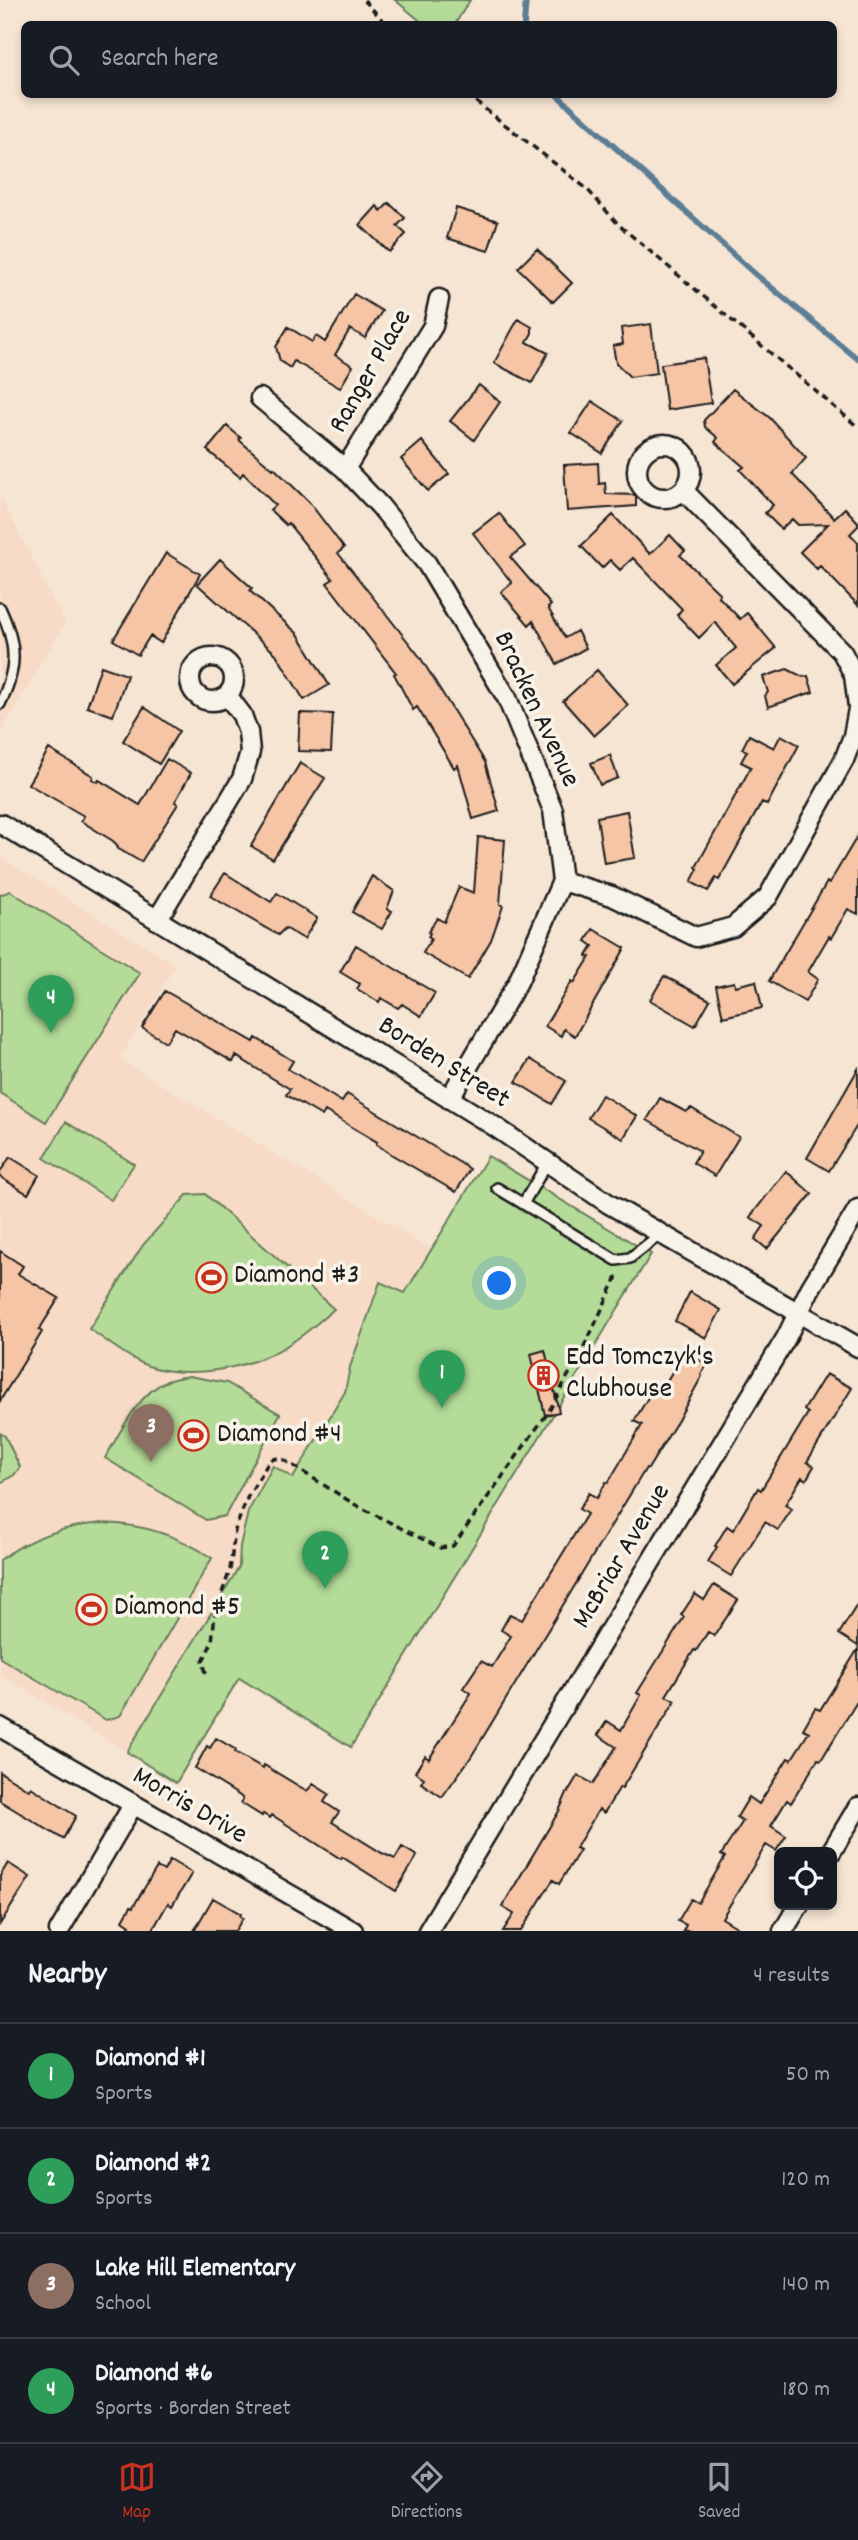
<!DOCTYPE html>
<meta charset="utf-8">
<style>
:root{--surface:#171b24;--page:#242831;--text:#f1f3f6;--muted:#9ea1a6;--line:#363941;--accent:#c8321e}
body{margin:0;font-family:Dekko,sans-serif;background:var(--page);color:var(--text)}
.controls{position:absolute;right:21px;bottom:21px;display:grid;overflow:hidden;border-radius:10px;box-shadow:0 4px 10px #0003}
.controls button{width:63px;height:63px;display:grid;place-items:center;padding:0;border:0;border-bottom:2px solid var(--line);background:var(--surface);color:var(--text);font:35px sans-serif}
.you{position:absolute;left:500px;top:1284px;width:24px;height:24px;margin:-18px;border:5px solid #fff;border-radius:50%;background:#1a73e8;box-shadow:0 0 0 10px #1a73e833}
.badge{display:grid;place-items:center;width:46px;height:46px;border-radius:50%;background:var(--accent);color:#fff;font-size:23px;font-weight:700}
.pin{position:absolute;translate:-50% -58px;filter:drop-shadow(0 2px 4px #0008)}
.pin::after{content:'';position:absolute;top:37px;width:24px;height:21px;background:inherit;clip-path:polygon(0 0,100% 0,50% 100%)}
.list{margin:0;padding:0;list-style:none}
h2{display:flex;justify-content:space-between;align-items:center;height:91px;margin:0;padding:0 28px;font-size:30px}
h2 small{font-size:23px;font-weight:400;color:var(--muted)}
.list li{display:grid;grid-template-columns:46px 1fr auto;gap:21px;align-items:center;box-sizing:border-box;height:105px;padding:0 28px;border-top:2px solid var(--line)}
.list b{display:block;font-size:26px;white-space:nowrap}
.list p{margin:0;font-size:23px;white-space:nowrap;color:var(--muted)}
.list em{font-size:23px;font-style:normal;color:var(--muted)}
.icon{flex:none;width:38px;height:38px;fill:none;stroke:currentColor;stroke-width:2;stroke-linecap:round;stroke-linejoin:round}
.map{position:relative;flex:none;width:858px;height:1931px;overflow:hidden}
.search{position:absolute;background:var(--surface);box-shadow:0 4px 10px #0003;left:21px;right:21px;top:21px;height:77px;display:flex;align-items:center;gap:18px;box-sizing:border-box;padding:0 24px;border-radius:10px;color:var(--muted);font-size:26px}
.sheet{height:511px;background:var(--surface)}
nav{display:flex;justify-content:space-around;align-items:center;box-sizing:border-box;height:98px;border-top:2px solid var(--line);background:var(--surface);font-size:19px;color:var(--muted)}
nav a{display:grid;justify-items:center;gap:4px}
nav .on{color:var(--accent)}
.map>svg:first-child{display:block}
</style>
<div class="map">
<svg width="858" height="1931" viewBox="0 0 858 1931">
<rect width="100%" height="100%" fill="#f7e5d4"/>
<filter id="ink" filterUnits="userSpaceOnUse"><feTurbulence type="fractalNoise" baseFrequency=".0143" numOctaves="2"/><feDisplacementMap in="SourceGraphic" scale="14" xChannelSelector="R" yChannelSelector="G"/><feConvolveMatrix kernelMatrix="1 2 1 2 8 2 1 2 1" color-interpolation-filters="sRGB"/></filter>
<g filter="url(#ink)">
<!-- built -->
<path fill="#f7dbc6" d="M 0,495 L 65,623 L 0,734 Z
M 0,857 L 176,965 L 120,1059 L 431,1249 L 127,1752 L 0,1675 Z"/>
<!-- green -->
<path fill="#b4dc98" stroke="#687c5a" stroke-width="2" d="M 395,0 L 470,0 L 455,24 L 424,24 Z
M 10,891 L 140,973 L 46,1122 L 0,1093 L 0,895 Z
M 66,1122 L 134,1164 L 111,1200 L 44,1158 Z
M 488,1156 L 651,1254 L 351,1747 L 239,1678 L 176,1783 L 127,1752 L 239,1567 L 240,1546 L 248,1512 L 273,1466 L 293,1478 L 345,1392 L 350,1367 L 380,1282 L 405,1293 Z
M 205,1194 L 334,1309 C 314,1326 294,1344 269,1355 C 234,1371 185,1378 148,1366 C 127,1358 108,1341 89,1329 L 143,1245 L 187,1195 Z
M 189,1376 L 227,1383 L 280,1414 L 225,1516 L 206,1520 L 105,1458 C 121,1432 138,1393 167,1381 C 174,1378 182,1377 189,1376 Z
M 0,1433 L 5,1436 L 20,1467 L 14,1475 L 0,1483 Z
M 102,1523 C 143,1524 178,1535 212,1558 L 120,1716 L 106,1720 L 0,1658 L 0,1560 C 30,1537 64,1526 102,1523 Z"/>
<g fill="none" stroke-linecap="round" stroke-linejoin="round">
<!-- stream -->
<path stroke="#5c7e95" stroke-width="6" d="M 524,24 L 526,0
M 556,94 L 755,274 L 858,359"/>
</g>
<!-- building -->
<path fill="#f6c5a6" stroke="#1c1c1c" stroke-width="2" d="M 389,203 L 405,218 L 397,226 L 406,234 L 389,252 L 360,225 L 377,206 L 381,211 Z
M 456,208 L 498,221 L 488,251 L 447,238 Z
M 537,249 L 572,283 L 553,302 L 518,268 Z
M 354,294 L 382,311 L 365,338 L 350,329 L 335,355 L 353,366 L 340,388 L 294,361 L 290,368 L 280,361 L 276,347 L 288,327 L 312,342 L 316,336 L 325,342 Z
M 518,319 L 532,327 L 532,333 L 527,342 L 548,353 L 532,383 L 494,363 Z
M 651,324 L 657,373 L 630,377 L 616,363 L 613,346 L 623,344 L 621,328 Z
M 704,358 L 711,403 L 667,410 L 661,364 Z
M 479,385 L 500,402 L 474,440 L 450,421 Z
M 733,389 L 770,418 L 806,458 L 792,474 L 834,518 L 845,508 L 858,522 L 858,526 L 850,534 L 858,542 L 858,605 L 820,566 L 817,569 L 800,552 L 828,524 L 798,525 L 792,519 L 781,529 L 765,513 L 773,505 L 740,470 L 744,467 L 715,442 L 718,438 L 705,427 L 704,420 Z
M 592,401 L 623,421 L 602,453 L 571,433 Z
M 227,426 L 241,438 L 239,440 L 273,469 L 274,468 L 309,502 L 344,548 L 338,553 L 420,657 L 485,762 L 499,811 L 473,819 L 458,765 L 454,768 L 417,707 L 413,710 L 394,674 L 396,673 L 327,583 L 333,579 L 288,523 L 286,525 L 270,510 L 275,505 L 243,473 L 240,477 L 207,450 Z
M 422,441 L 449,474 L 428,491 L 401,459 Z
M 598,463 L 599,484 L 605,483 L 606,494 L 636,495 L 636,506 L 567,511 L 564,465 Z
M 499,513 L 525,546 L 510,557 L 551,605 L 548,608 L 565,638 L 577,631 L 586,648 L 557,664 L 533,621 L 529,625 L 501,592 L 512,583 L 473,533 Z
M 613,515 L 650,554 L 670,535 L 685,551 L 680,555 L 720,594 L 718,596 L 740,619 L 747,613 L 776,648 L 732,684 L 716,665 L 736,648 L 715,622 L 699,638 L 677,615 L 682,609 L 633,558 L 620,570 L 610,560 L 602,568 L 581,546 Z
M 166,553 L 200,574 L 161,643 L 150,636 L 138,655 L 113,640 Z
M 220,559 L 252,588 L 250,591 L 298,634 L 329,685 L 304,700 L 276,654 L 197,584 Z
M 101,666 L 127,675 L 113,716 L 87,707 Z
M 787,669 L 803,677 L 808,676 L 813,692 L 768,707 L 765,696 L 768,692 L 763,677 Z
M 597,670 L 628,705 L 594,736 L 563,701 Z
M 144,707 L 179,731 L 159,764 L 123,741 Z
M 300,713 L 333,714 L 331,752 L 298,751 Z
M 749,735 L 774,748 L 781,735 L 799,745 L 767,805 L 762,802 L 719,880 L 716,878 L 708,891 L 691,882 L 698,869 L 696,867 L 751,767 L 741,762 L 747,751 L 742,749 Z
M 49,749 L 93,776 L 92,779 L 98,782 L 99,780 L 140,805 L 167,759 L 191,773 L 175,802 L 178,804 L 141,862 L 117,848 L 118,846 L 113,841 L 81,821 L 84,816 L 28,784 Z
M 610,755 L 618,778 L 600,785 L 591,763 Z
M 300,763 L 325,778 L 273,859 L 251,846 Z
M 627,811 L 635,858 L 604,863 L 597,817 Z
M 858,835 L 858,914 L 848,909 L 831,938 L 829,936 L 808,972 L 818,979 L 805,1002 L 769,981 L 827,882 L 829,884 Z
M 478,837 L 505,840 L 500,904 L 503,906 L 491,940 L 468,979 L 423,953 L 431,939 L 428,937 L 430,933 L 428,932 L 437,918 L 444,922 L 459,887 L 474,893 Z
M 225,873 L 271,902 L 277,893 L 317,918 L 304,939 L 285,928 L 278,935 L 210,896 Z
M 372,876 L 394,891 L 387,909 L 392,911 L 382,929 L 352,912 Z
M 593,929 L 625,948 L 575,1036 L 564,1029 L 561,1036 L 545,1026 L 572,981 L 574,983 L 590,957 L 587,956 L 593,946 L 586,941 Z
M 356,945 L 435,993 L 421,1016 L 402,1004 L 398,1008 L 381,998 L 379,1002 L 357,989 L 360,984 L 340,972 Z
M 664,976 L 710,1000 L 695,1026 L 650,1000 Z
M 756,981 L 762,1008 L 723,1017 L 716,986 L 734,982 L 735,986 Z
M 165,991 L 254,1042 L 256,1038 L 293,1061 L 288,1069 L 342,1102 L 347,1094 L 470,1169 L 456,1192 L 389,1153 L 376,1144 L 377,1142 L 325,1111 L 322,1116 L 286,1095 L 290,1089 L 236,1056 L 233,1062 L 175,1028 L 166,1042 L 142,1028 Z
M 530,1059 L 566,1081 L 552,1104 L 516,1082 Z
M 858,1069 L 858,1124 L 829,1171 L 807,1158 Z
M 602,1095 L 637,1116 L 623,1139 L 588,1118 Z
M 660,1098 L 686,1112 L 691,1108 L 739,1137 L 715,1176 L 693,1163 L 700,1151 L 647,1120 Z
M 10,1157 L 39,1175 L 28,1194 L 0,1177 L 0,1172 Z
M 786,1171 L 812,1194 L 767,1249 L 755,1239 L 764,1226 L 750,1217 Z
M 0,1251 L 23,1266 L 18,1274 L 59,1298 L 39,1330 L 42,1332 L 0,1401 Z
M 690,1292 L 721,1310 L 706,1338 L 675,1321 Z
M 545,1350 L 559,1412 L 545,1415 L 531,1354 Z
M 685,1351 L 707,1365 L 701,1375 L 702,1376 L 678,1420 L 648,1469 L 646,1468 L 471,1757 L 442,1797 L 421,1783 L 424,1778 L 415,1772 L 425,1756 L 429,1759 L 471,1693 L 463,1688 L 481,1661 L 492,1667 L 511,1636 L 501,1630 L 510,1614 L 522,1620 L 587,1514 L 579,1509 L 589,1493 L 597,1498 L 606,1482 L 608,1483 L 642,1425 L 634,1421 L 652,1391 L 658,1395 Z
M 826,1374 L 852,1388 L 807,1462 L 814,1466 L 806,1480 L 802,1477 L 785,1505 L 792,1509 L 778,1530 L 765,1522 L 731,1576 L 708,1562 L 717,1547 L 715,1546 L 727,1526 L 733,1530 L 758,1488 L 761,1490 L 808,1413 L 804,1410 Z
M 714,1585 L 738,1600 L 714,1636 L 708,1632 L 696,1651 L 694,1650 L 666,1696 L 675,1701 L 622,1788 L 620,1787 L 604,1813 L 599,1809 L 576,1848 L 580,1850 L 559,1884 L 553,1880 L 521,1931 L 503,1931 L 514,1914 L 502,1907 L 559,1811 L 566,1795 L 578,1775 L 593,1784 L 616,1747 L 598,1735 L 607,1721 L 621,1730 L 641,1695 L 637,1693 L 684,1617 L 681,1615 L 695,1594 L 704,1600 Z
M 858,1603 L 858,1646 L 839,1634 Z
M 858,1649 L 858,1700 L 821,1760 L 818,1759 L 791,1803 L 787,1800 L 771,1826 L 786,1836 L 776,1851 L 766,1845 L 722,1918 L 743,1931 L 683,1931 L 686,1925 L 678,1921 L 691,1899 L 698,1903 L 725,1857 L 721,1855 L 743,1821 L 737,1817 L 749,1797 L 759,1804 L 788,1758 L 791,1760 L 809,1732 L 803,1729 L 815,1708 L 820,1710 Z
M 216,1738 L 236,1750 L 235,1752 L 263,1768 L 264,1765 L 307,1791 L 313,1784 L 329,1794 L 324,1802 L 339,1812 L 332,1822 L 382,1853 L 395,1859 L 402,1847 L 417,1856 L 396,1891 L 342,1857 L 341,1859 L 272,1815 L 270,1818 L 263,1814 L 262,1816 L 241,1803 L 243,1799 L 240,1796 L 195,1768 L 207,1746 L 210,1748 Z
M 0,1772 L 29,1790 L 31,1787 L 76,1816 L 63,1839 L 0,1801 Z
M 170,1860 L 192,1873 L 172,1906 L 168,1903 L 152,1931 L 126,1931 L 130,1925 L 123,1920 L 131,1906 L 133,1907 L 157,1867 L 164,1871 Z
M 8,1863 L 30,1877 L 0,1924 L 0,1876 Z
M 213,1898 L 241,1914 L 240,1916 L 243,1918 L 235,1931 L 194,1931 Z"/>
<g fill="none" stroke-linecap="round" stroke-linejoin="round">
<defs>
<path id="service" d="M 0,608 C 17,645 18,667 0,704
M 497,1188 L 616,1260 L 630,1258 L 662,1233
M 523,1204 L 547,1163"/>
<path id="minor" d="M 260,398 L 345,469 L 380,506 L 427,564 L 507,698 L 553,810 L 562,881 L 518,982 L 449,1099
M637 471a27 27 0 1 1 54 0a27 27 0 1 1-54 0Z
M 345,469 L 433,326 L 439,299
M 684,491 L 842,652 L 854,675 L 858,707
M190 679a22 22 0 1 1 44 0a22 22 0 1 1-44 0Z
M 1,824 L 494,1126 L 609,1204 L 858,1347
M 562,881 L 612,896 L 696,937 L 733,927 L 768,897 L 844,760 L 853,736 L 858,709
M 157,920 L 242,779 L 250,752 L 248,732 L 242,715 L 227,695
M 0,1727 L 353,1931
M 831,1852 L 858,1807
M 59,1931 L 133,1805
M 428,1931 L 786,1338 L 810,1289 L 858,1209
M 783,1931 L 799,1905"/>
</defs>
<!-- service casing -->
<use href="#service" stroke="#1c1c1c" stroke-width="14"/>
<!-- minor casing -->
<use href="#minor" stroke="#1c1c1c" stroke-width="23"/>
<!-- path -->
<path stroke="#1c1c1c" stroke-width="3.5" stroke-dasharray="7 5" stroke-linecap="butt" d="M 364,0 L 386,24
M 466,94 L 586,188 L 619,225 L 858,427
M 206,1673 L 203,1661 L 212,1642 L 215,1613 L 230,1570 L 235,1530 L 248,1496 L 270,1460 L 278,1458 L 284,1460 L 354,1504 L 440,1548 L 453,1546 L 549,1411 L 589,1337 L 616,1279 L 616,1274"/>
<!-- service -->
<use href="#service" stroke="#f7f3e8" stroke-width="9"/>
<!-- minor -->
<use href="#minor" stroke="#f7f3e8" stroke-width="18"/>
</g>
</g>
<!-- icons -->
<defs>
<symbol id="stadium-ring" viewBox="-11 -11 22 22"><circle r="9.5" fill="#f7f3e8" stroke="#c8321e" stroke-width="1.5"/><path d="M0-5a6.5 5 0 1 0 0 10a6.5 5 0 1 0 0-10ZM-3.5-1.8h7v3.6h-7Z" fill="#c8321e"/></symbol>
<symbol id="building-ring" viewBox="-11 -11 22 22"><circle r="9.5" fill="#f7f3e8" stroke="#c8321e" stroke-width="1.5"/><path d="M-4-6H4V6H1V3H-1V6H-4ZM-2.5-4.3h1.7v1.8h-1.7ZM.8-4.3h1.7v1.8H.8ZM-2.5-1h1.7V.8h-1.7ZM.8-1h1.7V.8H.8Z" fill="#c8321e"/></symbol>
</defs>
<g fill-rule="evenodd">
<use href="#stadium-ring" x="194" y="1260" width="35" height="35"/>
<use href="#building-ring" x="526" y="1358" width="35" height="35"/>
<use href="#stadium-ring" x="176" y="1418" width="35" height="35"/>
<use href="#stadium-ring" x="74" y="1592" width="35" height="35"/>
</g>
<g text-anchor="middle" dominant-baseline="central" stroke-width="7" stroke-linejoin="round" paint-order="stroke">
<!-- street labels -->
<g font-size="28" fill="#1c1c1c" stroke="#f7f3e8">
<text transform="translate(372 372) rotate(-60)">Ranger Place</text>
<text transform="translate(535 710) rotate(65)">Bracken Avenue</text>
<text transform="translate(443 1064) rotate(32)">Borden Street</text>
<text transform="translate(623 1557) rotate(-59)">McBriar Avenue</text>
<text transform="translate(189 1807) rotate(30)">Morris Drive</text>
</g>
<!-- poi labels -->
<g font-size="28" fill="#1c1c1c" stroke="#f7f3e8" text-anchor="start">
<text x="234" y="1277">Diamond #3</text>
<text x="566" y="1359">Edd Tomczyk's<tspan x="566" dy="32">Clubhouse</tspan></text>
<text x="217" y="1436">Diamond #4</text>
<text x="114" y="1609">Diamond #5</text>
</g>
</g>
</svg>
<div class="controls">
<button><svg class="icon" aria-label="locate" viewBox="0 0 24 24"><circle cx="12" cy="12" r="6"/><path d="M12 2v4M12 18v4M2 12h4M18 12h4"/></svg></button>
</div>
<div class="you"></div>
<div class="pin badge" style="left:442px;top:1408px;background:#2e9e5b">1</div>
<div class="pin badge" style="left:325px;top:1589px;background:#2e9e5b">2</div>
<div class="pin badge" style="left:151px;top:1462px;background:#8d6e63">3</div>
<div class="pin badge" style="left:51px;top:1033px;background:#2e9e5b">4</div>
<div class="search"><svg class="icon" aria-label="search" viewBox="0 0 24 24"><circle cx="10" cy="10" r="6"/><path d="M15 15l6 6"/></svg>Search here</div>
</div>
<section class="sheet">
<h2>Nearby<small>4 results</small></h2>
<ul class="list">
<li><span class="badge" style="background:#2e9e5b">1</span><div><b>Diamond #1</b><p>Sports</p></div><em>50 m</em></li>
<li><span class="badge" style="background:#2e9e5b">2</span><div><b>Diamond #2</b><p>Sports</p></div><em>120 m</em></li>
<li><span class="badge" style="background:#8d6e63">3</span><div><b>Lake Hill Elementary</b><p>School</p></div><em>140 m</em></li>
<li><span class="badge" style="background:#2e9e5b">4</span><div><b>Diamond #6</b><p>Sports · Borden Street</p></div><em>180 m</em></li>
</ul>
</section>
<nav>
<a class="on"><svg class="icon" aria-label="map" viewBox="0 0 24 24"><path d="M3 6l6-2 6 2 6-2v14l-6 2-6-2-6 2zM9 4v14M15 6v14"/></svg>Map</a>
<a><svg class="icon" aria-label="directions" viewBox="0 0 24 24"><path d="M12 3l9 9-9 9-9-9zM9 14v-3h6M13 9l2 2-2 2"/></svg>Directions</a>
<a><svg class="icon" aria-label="saved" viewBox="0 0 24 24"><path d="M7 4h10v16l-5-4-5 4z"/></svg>Saved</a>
</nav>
